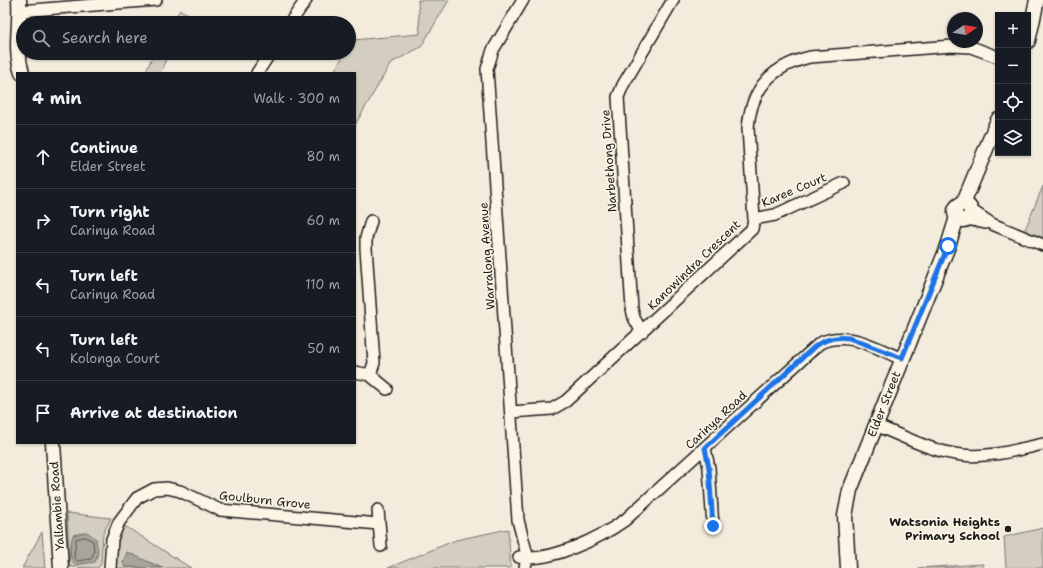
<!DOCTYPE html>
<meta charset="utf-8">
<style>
:root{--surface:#171b24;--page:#20242c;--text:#f1f3f6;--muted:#9ea1a6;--line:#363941}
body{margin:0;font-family:"Shantell Sans",sans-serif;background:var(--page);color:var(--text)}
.controls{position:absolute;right:12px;top:12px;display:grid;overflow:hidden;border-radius:0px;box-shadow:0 1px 3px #0004}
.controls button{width:36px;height:36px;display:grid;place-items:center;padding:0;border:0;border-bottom:1px solid var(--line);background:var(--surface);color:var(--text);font:20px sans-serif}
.compass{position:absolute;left:947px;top:12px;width:36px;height:36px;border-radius:50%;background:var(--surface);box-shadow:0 1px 3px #0004;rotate:78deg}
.stop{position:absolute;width:12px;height:12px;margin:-9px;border:3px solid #1a73e8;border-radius:50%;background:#fff}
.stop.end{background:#1a73e8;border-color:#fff;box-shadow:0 1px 4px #0008}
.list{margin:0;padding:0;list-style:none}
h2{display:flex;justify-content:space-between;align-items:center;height:52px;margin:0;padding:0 16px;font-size:17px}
h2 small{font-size:13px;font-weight:400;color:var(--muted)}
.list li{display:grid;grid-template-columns:26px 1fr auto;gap:12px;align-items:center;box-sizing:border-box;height:64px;padding:0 16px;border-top:1px solid var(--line)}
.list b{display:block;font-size:15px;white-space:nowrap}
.list p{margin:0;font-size:13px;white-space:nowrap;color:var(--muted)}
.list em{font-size:13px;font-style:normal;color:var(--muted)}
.icon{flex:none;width:22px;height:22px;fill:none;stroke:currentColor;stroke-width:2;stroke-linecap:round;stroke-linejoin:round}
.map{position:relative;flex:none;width:1043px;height:568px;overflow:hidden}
.search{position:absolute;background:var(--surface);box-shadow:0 1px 3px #0004;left:16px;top:16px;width:340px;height:44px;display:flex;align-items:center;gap:10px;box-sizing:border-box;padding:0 14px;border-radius:22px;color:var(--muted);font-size:15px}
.panel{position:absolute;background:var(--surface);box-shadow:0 1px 3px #0004;left:16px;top:72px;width:340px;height:372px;border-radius:0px}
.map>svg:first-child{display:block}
</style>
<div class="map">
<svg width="1043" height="568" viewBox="0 0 1043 568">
<rect width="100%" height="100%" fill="#f3ecdd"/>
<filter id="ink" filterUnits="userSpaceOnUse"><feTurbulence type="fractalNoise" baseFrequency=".025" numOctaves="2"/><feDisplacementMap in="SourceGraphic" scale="8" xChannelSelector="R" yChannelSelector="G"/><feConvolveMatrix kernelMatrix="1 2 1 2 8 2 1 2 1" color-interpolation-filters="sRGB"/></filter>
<g filter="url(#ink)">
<!-- green -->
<path fill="#d3cec1" stroke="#78756e" d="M 418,0 L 449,0 L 421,47 L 391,63 L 355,125 L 355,73 L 333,73 L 345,53 L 349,53 L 349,46 L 353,40 L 420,34 Z
M 180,10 L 191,15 L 186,23 L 172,23 Z
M 154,53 L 169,53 L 160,73 L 145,73 Z
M 1043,186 L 1043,239 L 1024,232 Z
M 67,513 L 111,518 L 103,534 L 101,564 L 98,568 L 70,567 Z
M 122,525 L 128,528 L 191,568 L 116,568 L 115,546 Z
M 1043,528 L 1043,568 L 1006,568 L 1004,537 Z
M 508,529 L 511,568 L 388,568 L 456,540 Z
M 42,532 L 45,568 L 22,568 Z
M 983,564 L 983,568 L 918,568 Z"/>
<!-- water -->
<path fill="#aaa59b" stroke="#716e68" d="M 87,532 L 96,539 L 98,552 L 95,562 L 75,565 C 68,556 70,546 73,535 Z
M 127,552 L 162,568 L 125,567 L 123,562 Z"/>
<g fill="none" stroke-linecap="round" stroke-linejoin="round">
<!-- shore -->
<path stroke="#55534f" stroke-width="1" d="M 86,537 L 93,541 L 94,552 L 91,559 L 77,561 L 74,557 L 76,539 Z"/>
<defs>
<path id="minor" d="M 523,0 L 493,50 L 487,69 L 518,520 L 527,555 L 525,568
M 20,11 L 156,0
M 290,23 L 306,0
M 257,73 L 270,53
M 971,210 L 992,224 L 1043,245
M 754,219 L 775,215 L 844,183
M 967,219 L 985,223
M 642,332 L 634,318 L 632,309 L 618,97 L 623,85 L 673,0
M 355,372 L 370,375 L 374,363 L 366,248 L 366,238 L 371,221
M 370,375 L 387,389
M 511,412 L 552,409 L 566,401 L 752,229 L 754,219 L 748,128 C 751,88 772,66 810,57 L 952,46 L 971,47 L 998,57
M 875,425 C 903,436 932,452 962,455 C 989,458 1016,450 1043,444
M 705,448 L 709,468 L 713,526
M 378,510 L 381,546
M 519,557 C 549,563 600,538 625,520 L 820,343 C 848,330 876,348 902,359
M 110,568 L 112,539 L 119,522 L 137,498 L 154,489 L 167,488 L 180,491 L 220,510 L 379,524"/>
<path id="tertiary" d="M 19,0 C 21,25 14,48 22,73
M 1028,41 L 1037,0
M 963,204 L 998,120
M955 212a8 8 0 1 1 16 0a8 8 0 1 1-16 0Z
M 53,443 L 61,568
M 848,568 L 845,516 L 850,490 L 948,246 L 957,217"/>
</defs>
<!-- minor casing -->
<use href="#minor" stroke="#1c1c1c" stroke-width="14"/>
<!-- tertiary casing -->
<use href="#tertiary" stroke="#1c1c1c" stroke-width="17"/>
<!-- minor -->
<use href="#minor" stroke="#fcf5e5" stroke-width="11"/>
<!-- tertiary -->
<use href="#tertiary" stroke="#fcf5e5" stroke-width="14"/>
</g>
</g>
<g fill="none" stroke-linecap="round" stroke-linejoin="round" filter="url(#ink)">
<!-- route -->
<path stroke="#1a73e8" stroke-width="5" d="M 713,526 L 709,468 L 705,448 L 813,348 C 824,339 835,336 849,338 L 902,358 L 948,246"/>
</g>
<!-- markers -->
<circle fill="#1c1c1c" stroke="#fcf5e5" stroke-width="1.5" cx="1008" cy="529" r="4"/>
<g text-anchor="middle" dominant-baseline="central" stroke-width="3" stroke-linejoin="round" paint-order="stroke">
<!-- street labels -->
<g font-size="12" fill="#1c1c1c" stroke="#fcf5e5">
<text transform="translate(609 161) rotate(-94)">Narbethong Drive</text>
<text transform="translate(794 190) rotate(-23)">Karee Court</text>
<text transform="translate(487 256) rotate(-94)">Warralong Avenue</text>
<text transform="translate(694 265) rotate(-44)">Kanowindra Crescent</text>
<text transform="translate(884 404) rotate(-68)">Elder Street</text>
<text transform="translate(716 420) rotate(-43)">Carinya Road</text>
<text transform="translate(265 500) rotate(6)">Goulburn Grove</text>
<text transform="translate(57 506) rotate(-94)">Yallambie Road</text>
</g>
<!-- poi labels -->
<g font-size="12" font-weight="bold" fill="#1c1c1c" stroke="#fcf5e5" text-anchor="end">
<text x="1000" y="522">Watsonia Heights<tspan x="1000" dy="14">Primary School</tspan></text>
</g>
</g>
</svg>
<div class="controls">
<button>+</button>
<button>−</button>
<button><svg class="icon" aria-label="locate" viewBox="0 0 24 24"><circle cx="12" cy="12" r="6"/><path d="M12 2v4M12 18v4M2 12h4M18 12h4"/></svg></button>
<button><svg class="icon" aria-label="layers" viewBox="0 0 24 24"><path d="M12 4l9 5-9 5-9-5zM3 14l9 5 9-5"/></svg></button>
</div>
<svg class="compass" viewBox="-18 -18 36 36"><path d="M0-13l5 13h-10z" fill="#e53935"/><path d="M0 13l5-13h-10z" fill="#9ea1a6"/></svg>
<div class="stop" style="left:948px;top:246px"></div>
<div class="stop end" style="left:713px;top:526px"></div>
<div class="search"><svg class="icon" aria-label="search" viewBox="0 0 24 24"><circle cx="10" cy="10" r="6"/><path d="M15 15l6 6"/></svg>Search here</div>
<section class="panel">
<h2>4 min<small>Walk · 300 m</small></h2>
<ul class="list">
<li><svg class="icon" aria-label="ahead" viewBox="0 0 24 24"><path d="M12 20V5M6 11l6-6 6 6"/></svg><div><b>Continue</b><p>Elder Street</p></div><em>80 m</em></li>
<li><svg class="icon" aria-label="right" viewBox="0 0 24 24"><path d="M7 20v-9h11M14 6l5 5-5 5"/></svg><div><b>Turn right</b><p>Carinya Road</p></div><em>60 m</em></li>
<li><svg class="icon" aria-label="left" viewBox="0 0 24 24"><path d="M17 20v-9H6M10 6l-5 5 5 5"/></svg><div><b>Turn left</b><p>Carinya Road</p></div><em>110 m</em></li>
<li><svg class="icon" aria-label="left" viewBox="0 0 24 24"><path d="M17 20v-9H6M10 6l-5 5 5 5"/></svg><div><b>Turn left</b><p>Kolonga Court</p></div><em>50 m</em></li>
<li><svg class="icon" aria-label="arrive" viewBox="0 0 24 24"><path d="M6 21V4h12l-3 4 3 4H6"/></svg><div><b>Arrive at destination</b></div></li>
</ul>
</section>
</div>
